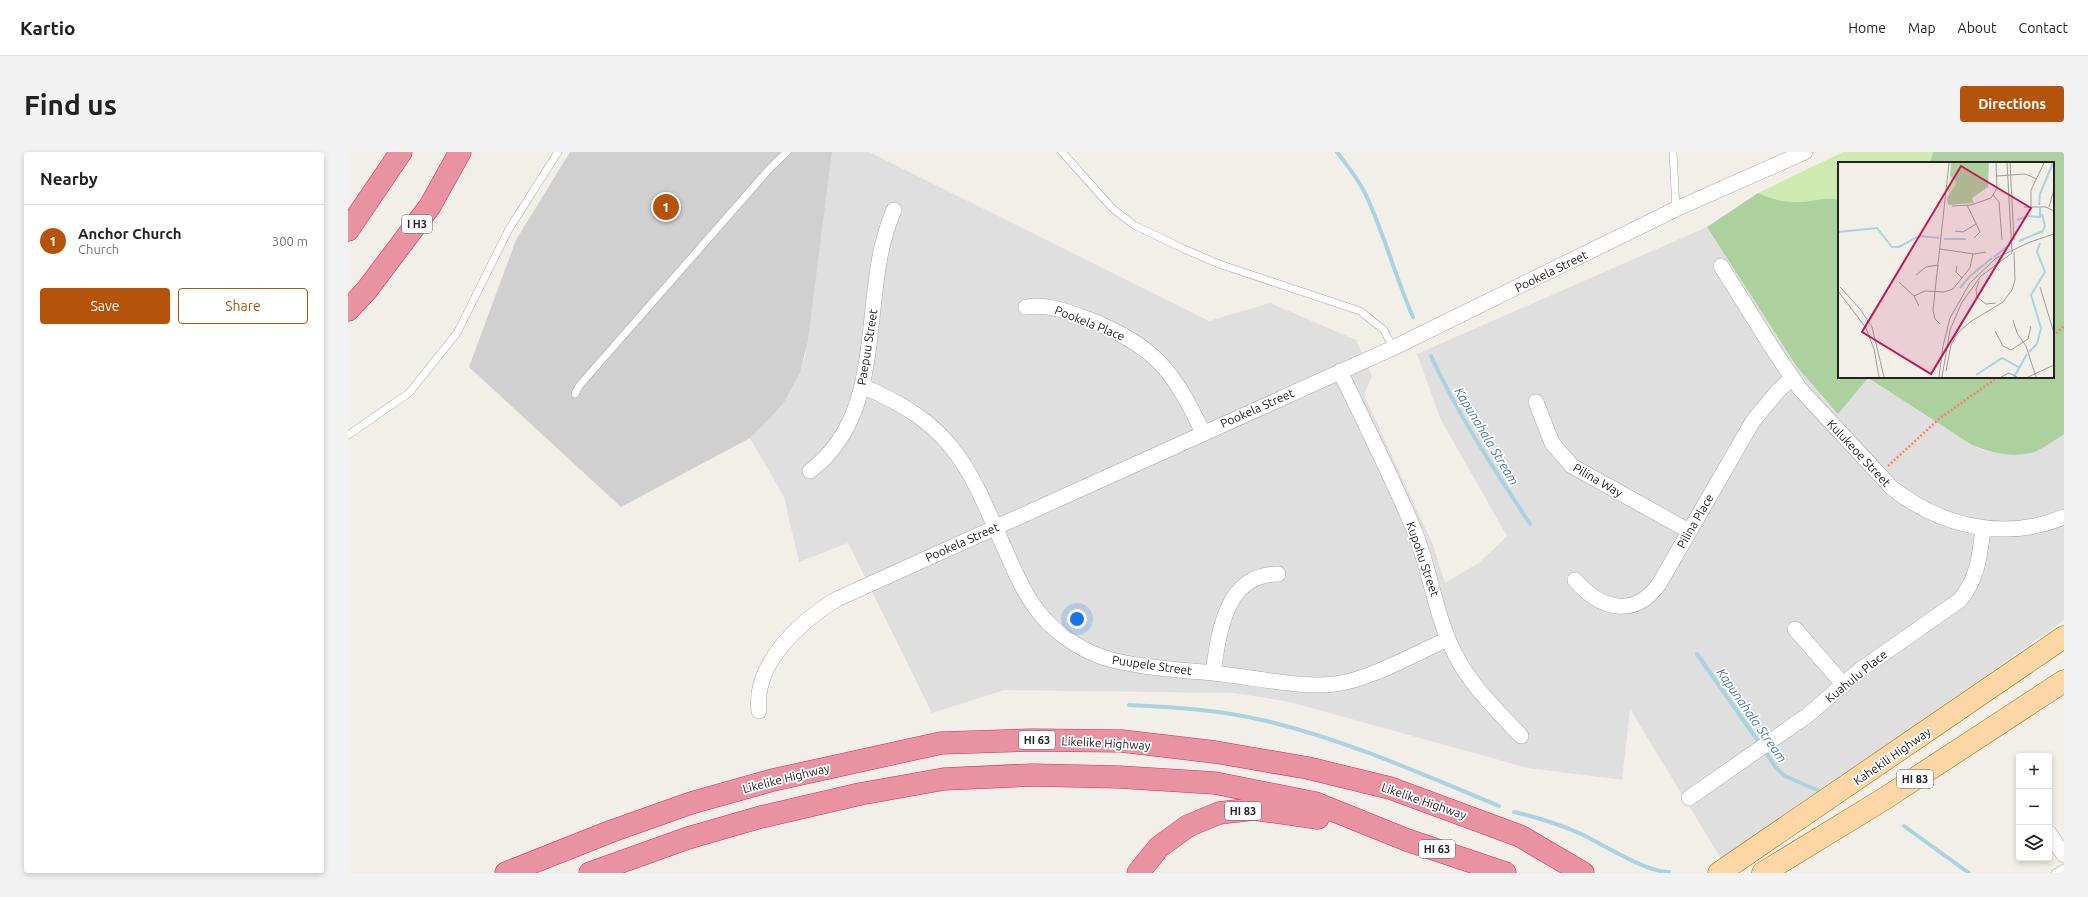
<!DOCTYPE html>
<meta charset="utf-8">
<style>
:root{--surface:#fff;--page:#f2f2f2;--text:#222;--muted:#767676;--line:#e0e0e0;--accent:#b45309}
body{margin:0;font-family:Ubuntu,sans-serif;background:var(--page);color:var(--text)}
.controls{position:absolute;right:12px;bottom:12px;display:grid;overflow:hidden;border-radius:4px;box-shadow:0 2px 6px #0003}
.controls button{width:36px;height:36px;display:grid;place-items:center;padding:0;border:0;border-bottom:1px solid var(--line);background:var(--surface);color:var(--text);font:20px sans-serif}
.you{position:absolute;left:729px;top:467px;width:14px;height:14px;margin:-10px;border:3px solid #fff;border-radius:50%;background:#1a73e8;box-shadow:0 0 0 6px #1a73e833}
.badge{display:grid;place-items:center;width:26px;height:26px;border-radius:50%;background:var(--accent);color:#fff;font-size:13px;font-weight:700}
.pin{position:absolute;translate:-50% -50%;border:2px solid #fff;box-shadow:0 1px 4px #0006}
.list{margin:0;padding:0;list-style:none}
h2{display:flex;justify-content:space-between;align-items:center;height:52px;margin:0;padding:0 16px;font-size:17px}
h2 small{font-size:13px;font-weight:400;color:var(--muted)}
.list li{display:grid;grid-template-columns:26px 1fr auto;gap:12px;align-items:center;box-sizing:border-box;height:72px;padding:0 16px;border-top:1px solid var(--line)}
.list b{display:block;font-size:15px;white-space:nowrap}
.list p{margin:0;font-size:13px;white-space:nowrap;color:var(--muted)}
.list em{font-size:13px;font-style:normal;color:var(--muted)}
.actions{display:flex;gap:8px;padding:12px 16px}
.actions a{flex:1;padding:9px 0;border:1px solid var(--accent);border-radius:4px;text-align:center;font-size:14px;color:var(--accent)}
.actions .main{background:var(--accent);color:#fff}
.icon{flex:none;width:22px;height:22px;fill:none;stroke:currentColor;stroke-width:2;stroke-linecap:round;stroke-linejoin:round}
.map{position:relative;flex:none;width:1716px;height:721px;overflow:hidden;border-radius:4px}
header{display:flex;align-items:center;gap:24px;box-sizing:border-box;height:56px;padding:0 20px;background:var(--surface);border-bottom:1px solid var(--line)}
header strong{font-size:19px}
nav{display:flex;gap:22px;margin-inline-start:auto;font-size:14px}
.intro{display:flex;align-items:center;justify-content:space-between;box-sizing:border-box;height:96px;padding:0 24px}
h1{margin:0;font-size:28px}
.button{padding:10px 18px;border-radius:4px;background:var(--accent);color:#fff;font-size:14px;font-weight:700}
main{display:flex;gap:24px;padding:0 24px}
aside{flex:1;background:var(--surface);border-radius:4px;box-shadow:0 2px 6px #0003}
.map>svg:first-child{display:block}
</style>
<header>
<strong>Kartio</strong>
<nav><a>Home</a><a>Map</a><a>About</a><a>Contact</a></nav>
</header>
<div class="intro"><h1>Find us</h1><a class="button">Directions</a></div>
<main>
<aside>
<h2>Nearby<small></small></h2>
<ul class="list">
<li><span class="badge">1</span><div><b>Anchor Church</b><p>Church</p></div><em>300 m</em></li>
</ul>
<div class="actions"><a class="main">Save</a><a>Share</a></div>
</aside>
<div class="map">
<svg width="1716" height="721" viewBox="0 0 1716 721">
<rect width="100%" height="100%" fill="#f2efe9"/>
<!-- residential -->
<path fill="#e0dfdf" d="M 484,0 L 521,0 L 861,169 L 922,151 L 1008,188 L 1024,224 L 1016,243 L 1085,393 L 1097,431 L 1132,410 L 1159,384 L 1093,268 L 1069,202 L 1359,75 L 1449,215 L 1490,262 L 1519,226 L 1624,293 L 1634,298 L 1657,302 L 1677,301 L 1687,299 L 1716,282 L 1716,468 L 1375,710 L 1282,557 L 1274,628 L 1180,616 L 942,550 L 886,541 L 656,538 L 584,561 L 500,391 L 451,410 L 436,345 L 402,286 L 426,262 L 437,249 L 445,234 L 457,205 L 460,189 Z"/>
<!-- religious -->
<path fill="#d0d0d0" d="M 222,0 L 484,0 L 460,189 L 452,220 L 437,249 L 426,262 L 402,286 L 273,355 L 121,215 L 168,88 Z"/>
<!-- grass -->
<path fill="#cdebb0" d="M 1495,0 L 1585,0 L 1582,11 L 1491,11 L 1491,48 C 1477,44 1464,50 1450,50 C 1435,50 1423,47 1410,41 Z"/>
<!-- forest -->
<path fill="#add19e" d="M 1585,0 L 1716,0 L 1716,282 C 1707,288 1696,296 1686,300 C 1666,306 1643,301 1624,293 L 1520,226 L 1490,262 L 1449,215 L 1359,75 L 1410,41 C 1423,47 1435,50 1450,50 C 1464,50 1477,44 1491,48 L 1491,225 L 1705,225 L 1705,11 L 1582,11 Z"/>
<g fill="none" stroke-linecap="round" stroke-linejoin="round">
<!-- stream -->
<path stroke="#aad3df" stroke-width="4" d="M 989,0 C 999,13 1010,27 1017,41 C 1036,81 1047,124 1065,165
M 1083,204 C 1110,263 1146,317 1182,372
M 1349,502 L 1412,592
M 781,553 C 826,555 871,558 914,568 C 996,587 1074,622 1151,654
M 1416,597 L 1428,616 L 1437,624 L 1471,639
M 1166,660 C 1188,665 1210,672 1231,681 C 1253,691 1299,721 1321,720
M 1556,674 L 1621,721"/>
<defs>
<path id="lane" d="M 714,0 L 764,56 L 786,73 L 836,97 L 871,112 L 1012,159 L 1036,178 L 1045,196
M 1325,0 L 1328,57
M 227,242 L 231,234 L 423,15 L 439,0
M 0,283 L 61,241 L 109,181 L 161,77 L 210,0
M 1707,721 L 1716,716"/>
<path id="street" d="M 1373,114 L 1428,202 L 1452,237 L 1544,336 C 1592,374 1657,390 1716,365
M 678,155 C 701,152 718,159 740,167 C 806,194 825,217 855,281
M 992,219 C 1016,270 1042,321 1064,373 C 1082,414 1086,461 1107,502 C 1123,534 1149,558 1173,584
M 514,234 C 603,272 618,308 655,393 C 665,415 674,438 689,458 C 705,479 729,496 754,505 C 787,516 838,518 874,522 C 908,526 954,536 987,532 C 1021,528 1068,501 1100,487
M 1188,250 L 1204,291 L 1224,314 L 1341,379
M 462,319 C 543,258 509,141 546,58
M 1227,428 C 1252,457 1286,467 1311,432 L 1405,269 L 1430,239 L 1444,226
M 1447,477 L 1496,533
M 865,521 C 871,481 877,422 930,422
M 411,559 C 405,511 453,469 489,447 L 1045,196 L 1328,57 L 1457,0
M 1341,646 L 1460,563 L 1512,518 L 1612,448 C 1630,426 1632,403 1635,376
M 1701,681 L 1716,703"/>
<path id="primary" d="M 1371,721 L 1716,485
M 1415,721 L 1536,647 L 1716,529"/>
<path id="highway" d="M 0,78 L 53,0
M 0,158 L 18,139 L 82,54 L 112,0
M 158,721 L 264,679 L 343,651 L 425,628 L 593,591 L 683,588 L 774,589 L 867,600 L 960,616 L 1042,636 L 1172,684 L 1235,721
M 242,721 L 340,686 L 413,665 L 512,642 L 596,627 L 684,623 L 771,625 L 867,631 L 967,651 L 1059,688 L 1157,721
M 790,721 L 811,695 L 840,674 L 871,661 L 906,657 L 970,666"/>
</defs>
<!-- lane casing -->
<use href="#lane" stroke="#a9a9a9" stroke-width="8"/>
<!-- street casing -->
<use href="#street" stroke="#a9a9a9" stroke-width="16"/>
<!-- primary casing -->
<use href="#primary" stroke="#a06b00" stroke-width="23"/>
<!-- highway casing -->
<use href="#highway" stroke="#dc2a67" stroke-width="23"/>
<!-- path -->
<path stroke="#fa8072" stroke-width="2.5" stroke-dasharray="2 2" stroke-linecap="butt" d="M 1705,184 L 1716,174
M 1540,314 L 1592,266 L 1650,225"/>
<!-- lane -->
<use href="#lane" stroke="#fff" stroke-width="7"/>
<!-- street -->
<use href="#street" stroke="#fff" stroke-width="15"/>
<!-- primary -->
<use href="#primary" stroke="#fcd6a4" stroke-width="22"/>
<!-- highway -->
<use href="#highway" stroke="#e892a2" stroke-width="22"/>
</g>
<g text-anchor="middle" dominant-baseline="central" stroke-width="3.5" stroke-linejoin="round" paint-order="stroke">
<!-- shield labels -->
<g fill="#fff" stroke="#646464" stroke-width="1">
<rect x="54" y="63" width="30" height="18" rx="3"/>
<rect x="671" y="579" width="36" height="18" rx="3"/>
<rect x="1549" y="618" width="36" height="18" rx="3"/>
<rect x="877" y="650" width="36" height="18" rx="3"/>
<rect x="1071" y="688" width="36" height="18" rx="3"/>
</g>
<g font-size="11" font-weight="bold" fill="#222">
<text x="69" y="72">I H3</text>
<text x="689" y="588">HI 63</text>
<text x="1567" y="627">HI 83</text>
<text x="895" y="659">HI 83</text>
<text x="1089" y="697">HI 63</text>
</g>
<!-- street labels -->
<g font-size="12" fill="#222" stroke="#fff">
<text transform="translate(1203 119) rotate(-26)">Pookela Street</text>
<text transform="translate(742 171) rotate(22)">Pookela Place</text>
<text transform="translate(519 195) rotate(-81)">Paepuu Street</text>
<text transform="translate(909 256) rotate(-24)">Pookela Street</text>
<text transform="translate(1511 301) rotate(47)">Kulukeoe Street</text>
<text transform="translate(1250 328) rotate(30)">Pilina Way</text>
<text transform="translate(1347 369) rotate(-60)">Pilina Place</text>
<text transform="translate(614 390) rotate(-24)">Pookela Street</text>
<text transform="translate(1075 407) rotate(71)">Kupohu Street</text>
<text transform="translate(804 513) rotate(8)">Puupele Street</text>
<text transform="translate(1508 524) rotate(-39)">Kuahulu Place</text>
<text transform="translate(758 591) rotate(3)">Likelike Highway</text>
<text transform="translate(1544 604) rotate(-35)">Kahekili Highway</text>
<text transform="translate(438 626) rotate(-14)">Likelike Highway</text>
<text transform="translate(1076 649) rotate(19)">Likelike Highway</text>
</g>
<!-- water labels -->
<g font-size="13" font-style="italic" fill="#4a7aab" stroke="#fff">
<text transform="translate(1139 284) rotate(59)">Kapunahala Stream</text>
<text transform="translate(1404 563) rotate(55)">Kapunahala Stream</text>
</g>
</g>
<!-- overview -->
<g transform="translate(1490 10)">
<rect width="216" height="216" fill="#f2efe9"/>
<path d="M 112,14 L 117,18 L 118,22 L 110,36 Z" fill="#cdebb0"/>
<path d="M 113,1 L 151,1 L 150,25 L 134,36 L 136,41 L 110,43 L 109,36 L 118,22 L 117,18 L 112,14 Z" fill="#add19e"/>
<path fill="none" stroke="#aad3df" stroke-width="2" d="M 201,43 L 202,32 L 215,1M 179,58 L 189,54 L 202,55 L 202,46M 0,70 L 39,66 L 54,85 L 61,85 L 81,74 L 101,76M 204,71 L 207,64 L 204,52M 106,77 L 128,77M 181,79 L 205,69M 156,95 L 170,84M 122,126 L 132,114 L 154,96M 191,190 L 199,182 L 203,166 L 193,133 L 207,110 L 199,90 L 202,81M 138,213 L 164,196 L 182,206M 176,215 L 189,192"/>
<path fill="none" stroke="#9f9d99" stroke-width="1" d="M 169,1 L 174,90M 172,1 L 176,78M 159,14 L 187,12 L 199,17M 155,33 L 161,40 L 164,78M 129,43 L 142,70 L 136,76M 114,44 L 133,43 L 153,36 L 159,26 L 158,1M 193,44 L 193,28 L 206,1M 186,45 L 208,45 L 216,49M 211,45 L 216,27M 117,69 L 125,70 L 138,62M 102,87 L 136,92 L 148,90M 119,104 L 118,110 L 124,116M 78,113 L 88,105 L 100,103M 141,119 L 138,128 L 139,135 L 148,142 L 158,141M 61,120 L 76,134 L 81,144M 2,125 L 22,147 L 34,165 L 46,215M 202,125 L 216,171M 0,129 L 28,166 L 36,187 L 41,215M 76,134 L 87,129 L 106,130 L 115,127 L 132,106 L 135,92M 175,158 L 179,171 L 188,184 L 198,215M 102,162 L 97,157 L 95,148 L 111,1M 157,169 L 165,184 L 173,188 L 190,177 L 193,164M 108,209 L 113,183 L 119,172 L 132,160 L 165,140 L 174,128 L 177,118 L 176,90M 101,215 L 105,184 L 112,156 L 132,121 L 158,96 L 192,80 L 216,72M 104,215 L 112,168 L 124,140 L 143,114 L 174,91M 163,215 L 171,211 L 179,215M 190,215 L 216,203"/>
<path fill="#c2185b" fill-opacity="0.15" stroke="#c2185b" stroke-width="2" d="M 123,4 L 193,46 L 93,212 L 24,170 Z"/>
<rect width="216" height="216" fill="none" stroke="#222" stroke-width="2"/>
</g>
</svg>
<div class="controls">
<button>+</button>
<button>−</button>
<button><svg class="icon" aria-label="layers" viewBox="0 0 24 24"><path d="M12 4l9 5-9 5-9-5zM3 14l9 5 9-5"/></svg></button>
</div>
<div class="you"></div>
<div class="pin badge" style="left:318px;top:55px">1</div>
</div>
</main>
